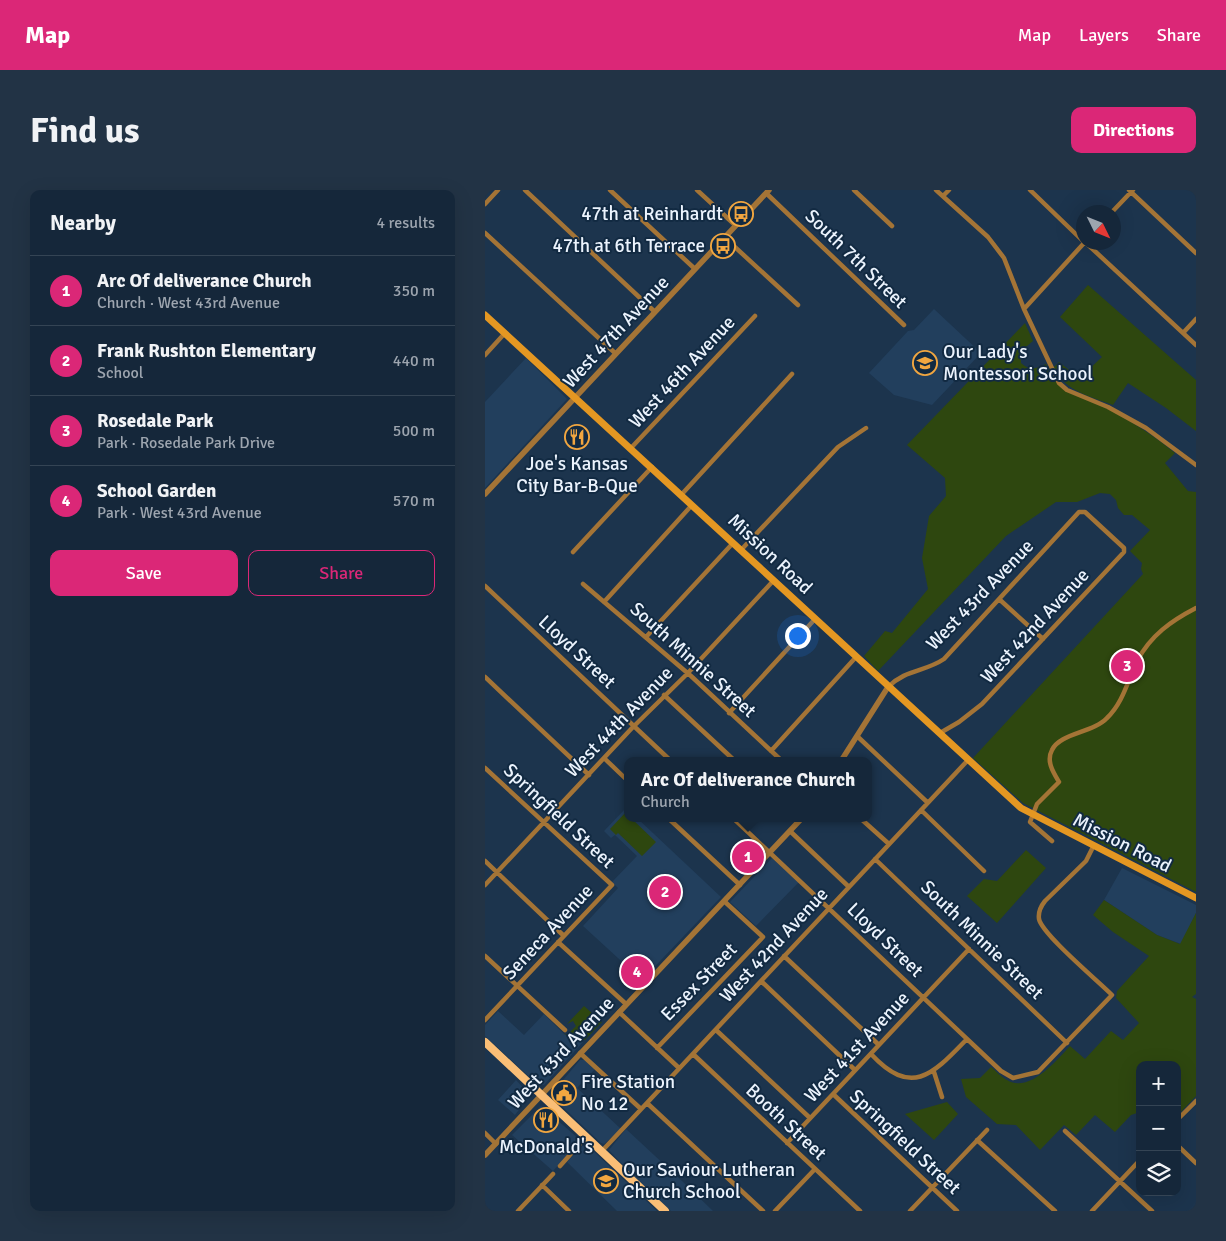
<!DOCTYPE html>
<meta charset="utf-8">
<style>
:root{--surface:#15273a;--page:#223345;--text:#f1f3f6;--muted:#9da5af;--line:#344454;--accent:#db2777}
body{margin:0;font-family:Signika,sans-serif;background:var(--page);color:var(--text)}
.controls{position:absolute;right:15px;bottom:15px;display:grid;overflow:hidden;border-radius:10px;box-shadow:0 5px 20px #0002}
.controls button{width:45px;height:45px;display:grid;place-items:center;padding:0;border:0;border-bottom:1px solid var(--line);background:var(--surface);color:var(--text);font:25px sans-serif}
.compass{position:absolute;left:591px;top:15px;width:45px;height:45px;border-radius:50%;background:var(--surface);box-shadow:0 5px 20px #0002;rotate:133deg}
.you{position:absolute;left:312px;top:445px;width:18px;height:18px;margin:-12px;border:4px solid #fff;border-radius:50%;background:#1a73e8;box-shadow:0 0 0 8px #1a73e833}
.badge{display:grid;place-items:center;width:32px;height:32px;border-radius:50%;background:var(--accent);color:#fff;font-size:16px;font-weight:700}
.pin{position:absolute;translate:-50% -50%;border:2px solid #fff;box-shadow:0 1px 5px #0006}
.popup{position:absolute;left:139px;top:567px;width:248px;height:65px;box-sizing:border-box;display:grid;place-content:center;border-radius:10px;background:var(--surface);filter:drop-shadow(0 1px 4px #0005);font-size:16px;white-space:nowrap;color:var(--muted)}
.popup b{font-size:19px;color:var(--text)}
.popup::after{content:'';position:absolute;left:50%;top:100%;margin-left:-10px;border:10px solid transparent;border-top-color:var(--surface)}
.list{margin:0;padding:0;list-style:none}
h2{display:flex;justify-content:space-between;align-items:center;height:65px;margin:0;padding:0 20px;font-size:21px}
h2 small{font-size:16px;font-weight:400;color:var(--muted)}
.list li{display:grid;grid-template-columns:32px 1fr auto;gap:15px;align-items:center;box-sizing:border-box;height:70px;padding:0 20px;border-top:1px solid var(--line)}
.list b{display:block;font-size:19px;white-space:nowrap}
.list p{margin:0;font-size:16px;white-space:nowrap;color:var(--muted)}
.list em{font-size:16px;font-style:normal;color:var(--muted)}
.actions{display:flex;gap:10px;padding:15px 20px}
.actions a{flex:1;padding:11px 0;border:1px solid var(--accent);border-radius:10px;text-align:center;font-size:18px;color:var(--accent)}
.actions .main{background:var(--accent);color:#fff}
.icon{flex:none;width:28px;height:28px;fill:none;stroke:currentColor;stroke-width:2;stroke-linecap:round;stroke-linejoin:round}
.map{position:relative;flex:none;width:711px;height:1021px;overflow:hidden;border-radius:10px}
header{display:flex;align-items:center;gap:30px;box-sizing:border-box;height:70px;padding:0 25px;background:var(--accent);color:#fff}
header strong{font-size:24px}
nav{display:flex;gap:28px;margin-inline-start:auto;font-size:18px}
.intro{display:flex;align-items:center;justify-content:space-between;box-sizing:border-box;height:120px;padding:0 30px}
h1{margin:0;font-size:35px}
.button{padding:12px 22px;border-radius:10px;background:var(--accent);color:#fff;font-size:18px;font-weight:700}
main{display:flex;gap:30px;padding:0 30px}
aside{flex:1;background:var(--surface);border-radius:10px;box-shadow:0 5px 20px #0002}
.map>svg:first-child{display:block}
</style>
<header>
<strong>Map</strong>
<nav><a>Map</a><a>Layers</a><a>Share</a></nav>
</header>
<div class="intro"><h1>Find us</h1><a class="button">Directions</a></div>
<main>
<aside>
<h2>Nearby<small>4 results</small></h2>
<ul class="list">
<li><span class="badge">1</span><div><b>Arc Of deliverance Church</b><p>Church · West 43rd Avenue</p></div><em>350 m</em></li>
<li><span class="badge">2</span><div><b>Frank Rushton Elementary</b><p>School</p></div><em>440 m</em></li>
<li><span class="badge">3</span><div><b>Rosedale Park</b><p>Park · Rosedale Park Drive</p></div><em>500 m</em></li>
<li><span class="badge">4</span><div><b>School Garden</b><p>Park · West 43rd Avenue</p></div><em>570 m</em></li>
</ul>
<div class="actions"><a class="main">Save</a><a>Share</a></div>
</aside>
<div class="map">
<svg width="711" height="1021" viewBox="0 0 711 1021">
<rect width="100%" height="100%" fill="#1c344d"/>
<!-- built -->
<path fill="#223f5d" d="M 449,119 L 496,163 L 447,215 L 409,205 L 384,183 L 423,141 L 429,140 Z
M 41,168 L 82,209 L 0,298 L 0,212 Z
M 141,618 L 143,620 L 143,628 L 152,628 L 236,707 L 157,790 L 98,736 L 133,698 L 127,692 L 152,666 L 130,645 L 126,648 L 119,641 Z
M 287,668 L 314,692 L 271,736 L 245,712 Z
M 637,678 L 711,715 L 711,723 L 696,754 L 672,745 L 619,710 Z
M 13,821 L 39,845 L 59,824 L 79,844 L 93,848 L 98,852 L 59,895 L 53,895 L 0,846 L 0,835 Z
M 95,870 L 100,870 L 110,879 L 92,898 L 136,939 L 119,954 L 116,953 L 67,907 L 68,902 Z
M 31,890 L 45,905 L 30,925 L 13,910 Z
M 56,916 L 94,949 L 93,953 L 68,981 L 27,945 Z
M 141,939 L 197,991 L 228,1021 L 186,1021 L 150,988 L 124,960 Z
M 97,956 L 103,956 L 172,1021 L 132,1021 L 82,972 Z"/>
<!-- green -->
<path fill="#2e470f" d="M 603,95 L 711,190 L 711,241 L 681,218 L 643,193 L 628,215 C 604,206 581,201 568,178 L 574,172 L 584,180 L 601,182 L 617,167 L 575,127 Z
M 540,133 L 548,151 L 536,161 L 536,173 C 545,181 550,179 561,174 C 579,209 598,205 629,222 C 650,234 671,247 690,263 L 680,273 L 703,301 L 711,302 L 711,702 L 538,613 L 488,568 L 658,384 L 656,379 L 657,373 L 645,361 L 665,340 L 647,325 L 639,325 L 633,318 L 631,310 L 625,304 L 615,303 L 592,312 L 571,312 L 521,346 L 393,481 L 379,466 L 400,441 L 407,443 L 443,399 L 437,368 L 444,326 L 461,306 L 460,288 L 422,255 Z
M 141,622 L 143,628 L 146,628 L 171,652 L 157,666 L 133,643 L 131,645 L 125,639 Z
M 541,660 L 561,678 L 512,733 L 482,706 L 499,689 L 512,691 Z
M 619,710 L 672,745 L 695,754 L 711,723 L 711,804 L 707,807 L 711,809 L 711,906 L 692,926 L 692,875 L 655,875 L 655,922 L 646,925 L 630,942 L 610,925 L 591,945 L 579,935 L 555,960 L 531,935 L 512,934 L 481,907 L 476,889 L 495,888 L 506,877 C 511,881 516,887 522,890 C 544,904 572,870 585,856 L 600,869 L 626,841 L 638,850 L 654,833 L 631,808 L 632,801 L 664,766 L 628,742 L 608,725 Z
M 99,816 L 117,832 L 100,850 L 79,844 L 83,844 L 91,836 L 88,831 L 82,834 Z
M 462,912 L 473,924 L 449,950 L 420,924 Z"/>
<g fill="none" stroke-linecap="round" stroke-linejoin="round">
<!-- minor -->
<path stroke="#a47436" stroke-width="4.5" d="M 40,0 L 170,122
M 125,0 L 210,79
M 212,0 L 250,35
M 369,0 L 407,36
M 451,0 L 503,47 L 519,68 L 539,119 L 574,193 L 582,200 L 623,217 L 661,238 L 711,275
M 545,0 L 598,51
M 644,0 L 711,63
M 281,3 L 419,135
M 458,6 L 464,0
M 0,14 L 13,0
M 627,22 L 648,0
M 0,43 L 130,163
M 239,47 L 313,115
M 600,52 L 711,155
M 539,119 L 600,52
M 698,143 L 711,129
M 0,165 L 20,143
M 146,258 L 270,126
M 197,304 L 307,184
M 256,360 L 353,257 L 381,238
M 88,362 L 167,277
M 98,394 L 206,486 L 297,571
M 0,396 L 186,571
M 514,409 L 558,449
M 119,412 L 207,315
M 161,447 L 248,353
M 0,487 L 104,585
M 403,497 C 421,479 440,482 459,469 L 594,322 L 600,322 L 639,358 L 639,362 L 497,514 L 474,532 L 455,543
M 179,505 L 250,571
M 244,523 L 330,429
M 372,546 L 442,612
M 286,561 L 371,467
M 119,568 L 143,591
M 0,578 L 127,695 L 0,830
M 436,620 L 499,681
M 183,628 L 255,695
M 248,628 L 516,881 L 528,888 L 553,882 L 627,805 C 613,791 557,744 554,729 C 553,722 556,716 560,711 L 601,671 L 608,657
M 375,628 L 404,654
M 306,642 L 364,697
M 567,651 L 545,632 L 552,614 L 574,592 C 568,582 561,571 567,560 C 575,543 608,543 622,528 C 638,513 643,490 652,471 C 666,445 686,431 711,418
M 390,669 L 582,853
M 0,671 L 79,746
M 0,695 L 147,538 L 202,484 L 289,390
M 73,752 L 141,814
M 0,766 L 80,840
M 299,766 L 394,855
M 276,791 L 370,880
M 134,822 L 194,878
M 231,840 L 325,928
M 172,858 L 278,747 L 239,711
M 95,863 L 156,919
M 208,864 L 375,1021
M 386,864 C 427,908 448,884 482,849
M 449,882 L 457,907
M 348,904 L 472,1021
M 162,913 L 278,1021
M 692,930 L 711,911
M 580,941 L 667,1021
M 0,943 L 11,954
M 492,950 L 570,1021
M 302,953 L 484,759
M 692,955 L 711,973
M 116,962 L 483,570
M 75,976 L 101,947
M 57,995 L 84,1021
M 33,1021 L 68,984
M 290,1021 L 330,979
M 425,1021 L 502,940
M 607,1021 L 655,970"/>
<!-- tertiary -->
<path stroke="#a47436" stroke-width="5.5" d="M 0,304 L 284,0
M 356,571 L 403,497
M 0,965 L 317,628"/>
<!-- secondary -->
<path stroke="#e49722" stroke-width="7" d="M 0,125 L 536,618 L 711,708"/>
<!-- primary -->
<path stroke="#fabe76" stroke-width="8" d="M 0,852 L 180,1021"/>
</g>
<!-- icons -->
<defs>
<symbol id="bus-ring" viewBox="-11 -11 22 22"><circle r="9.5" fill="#122a42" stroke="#f1a640" stroke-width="1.5"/><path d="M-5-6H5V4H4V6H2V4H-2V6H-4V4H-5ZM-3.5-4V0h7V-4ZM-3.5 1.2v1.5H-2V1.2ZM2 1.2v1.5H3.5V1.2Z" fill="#f1a640"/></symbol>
<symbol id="school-ring" viewBox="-11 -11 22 22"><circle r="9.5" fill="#122a42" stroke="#f1a640" stroke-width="1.5"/><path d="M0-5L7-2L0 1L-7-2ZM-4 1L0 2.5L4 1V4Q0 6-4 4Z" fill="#f1a640"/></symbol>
<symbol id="restaurant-ring" viewBox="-11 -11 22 22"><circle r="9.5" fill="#122a42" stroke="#f1a640" stroke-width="1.5"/><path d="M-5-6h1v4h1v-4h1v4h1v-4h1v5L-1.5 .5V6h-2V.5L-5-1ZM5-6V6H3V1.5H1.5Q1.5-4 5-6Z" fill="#f1a640"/></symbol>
<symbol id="civic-ring" viewBox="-11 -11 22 22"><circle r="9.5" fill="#122a42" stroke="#f1a640" stroke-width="1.5"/><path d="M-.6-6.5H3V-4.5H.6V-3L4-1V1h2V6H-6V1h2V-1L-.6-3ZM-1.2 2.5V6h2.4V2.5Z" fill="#f1a640"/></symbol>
</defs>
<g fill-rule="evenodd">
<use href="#bus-ring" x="242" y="10" width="28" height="28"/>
<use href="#bus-ring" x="224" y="42" width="28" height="28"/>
<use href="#school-ring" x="426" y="159" width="28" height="28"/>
<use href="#restaurant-ring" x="78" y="233" width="28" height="28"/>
<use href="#civic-ring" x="65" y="889" width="28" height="28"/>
<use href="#restaurant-ring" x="47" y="916" width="28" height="28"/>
<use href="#school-ring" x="107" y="977" width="28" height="28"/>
</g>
<g text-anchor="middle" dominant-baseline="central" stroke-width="4" stroke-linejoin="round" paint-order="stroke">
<!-- poi labels -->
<g font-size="19" fill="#ebf3fd" stroke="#122a42" text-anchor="start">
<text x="238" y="24" text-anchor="end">47th at Reinhardt</text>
<text x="220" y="56" text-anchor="end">47th at 6th Terrace</text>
<text x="458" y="162">Our Lady's<tspan x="458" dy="22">Montessori School</tspan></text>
<text x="92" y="274" text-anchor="middle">Joe's Kansas<tspan x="92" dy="22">City Bar-B-Que</tspan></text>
<text x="96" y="892">Fire Station<tspan x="96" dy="22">No 12</tspan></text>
<text x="61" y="957" text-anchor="middle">McDonald's</text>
<text x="138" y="980">Our Saviour Lutheran<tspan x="138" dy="22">Church School</tspan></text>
</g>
<!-- street labels -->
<g font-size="19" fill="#ebf3fd" stroke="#122a42">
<text transform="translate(371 69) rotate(44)">South 7th Street</text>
<text transform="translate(131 142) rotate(-47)">West 47th Avenue</text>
<text transform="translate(197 182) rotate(-47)">West 46th Avenue</text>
<text transform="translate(285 364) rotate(43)">Mission Road</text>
<text transform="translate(495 405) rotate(-46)">West 43rd Avenue</text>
<text transform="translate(550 436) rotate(-47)">West 42nd Avenue</text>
<text transform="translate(92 462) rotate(43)">Lloyd Street</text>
<text transform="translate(208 470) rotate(42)">South Minnie Street</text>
<text transform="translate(134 532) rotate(-46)">West 44th Avenue</text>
<text transform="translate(74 626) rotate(43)">Springfield Street</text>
<text transform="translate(637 653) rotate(27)">Mission Road</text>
<text transform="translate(63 742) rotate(-47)">Seneca Avenue</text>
<text transform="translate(400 750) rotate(44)">Lloyd Street</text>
<text transform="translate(497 750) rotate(44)">South Minnie Street</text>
<text transform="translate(289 755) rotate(-47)">West 42nd Avenue</text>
<text transform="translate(214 792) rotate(-46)">Essex Street</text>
<text transform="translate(372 857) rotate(-47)">West 41st Avenue</text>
<text transform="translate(76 863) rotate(-47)">West 43rd Avenue</text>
<text transform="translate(301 932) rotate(43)">Booth Street</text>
<text transform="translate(420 952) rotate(43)">Springfield Street</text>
</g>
</g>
</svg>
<div class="controls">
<button>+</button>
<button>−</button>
<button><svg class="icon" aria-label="layers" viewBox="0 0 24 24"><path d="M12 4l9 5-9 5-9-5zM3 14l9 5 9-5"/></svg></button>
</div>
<svg class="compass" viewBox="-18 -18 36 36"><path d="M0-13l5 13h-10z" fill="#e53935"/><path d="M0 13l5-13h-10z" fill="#9da5af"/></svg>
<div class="you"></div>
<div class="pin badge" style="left:263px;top:667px">1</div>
<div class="popup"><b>Arc Of deliverance Church</b>Church</div>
<div class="pin badge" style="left:180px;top:702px">2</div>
<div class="pin badge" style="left:642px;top:476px">3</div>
<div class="pin badge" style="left:152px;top:782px">4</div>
</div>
</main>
